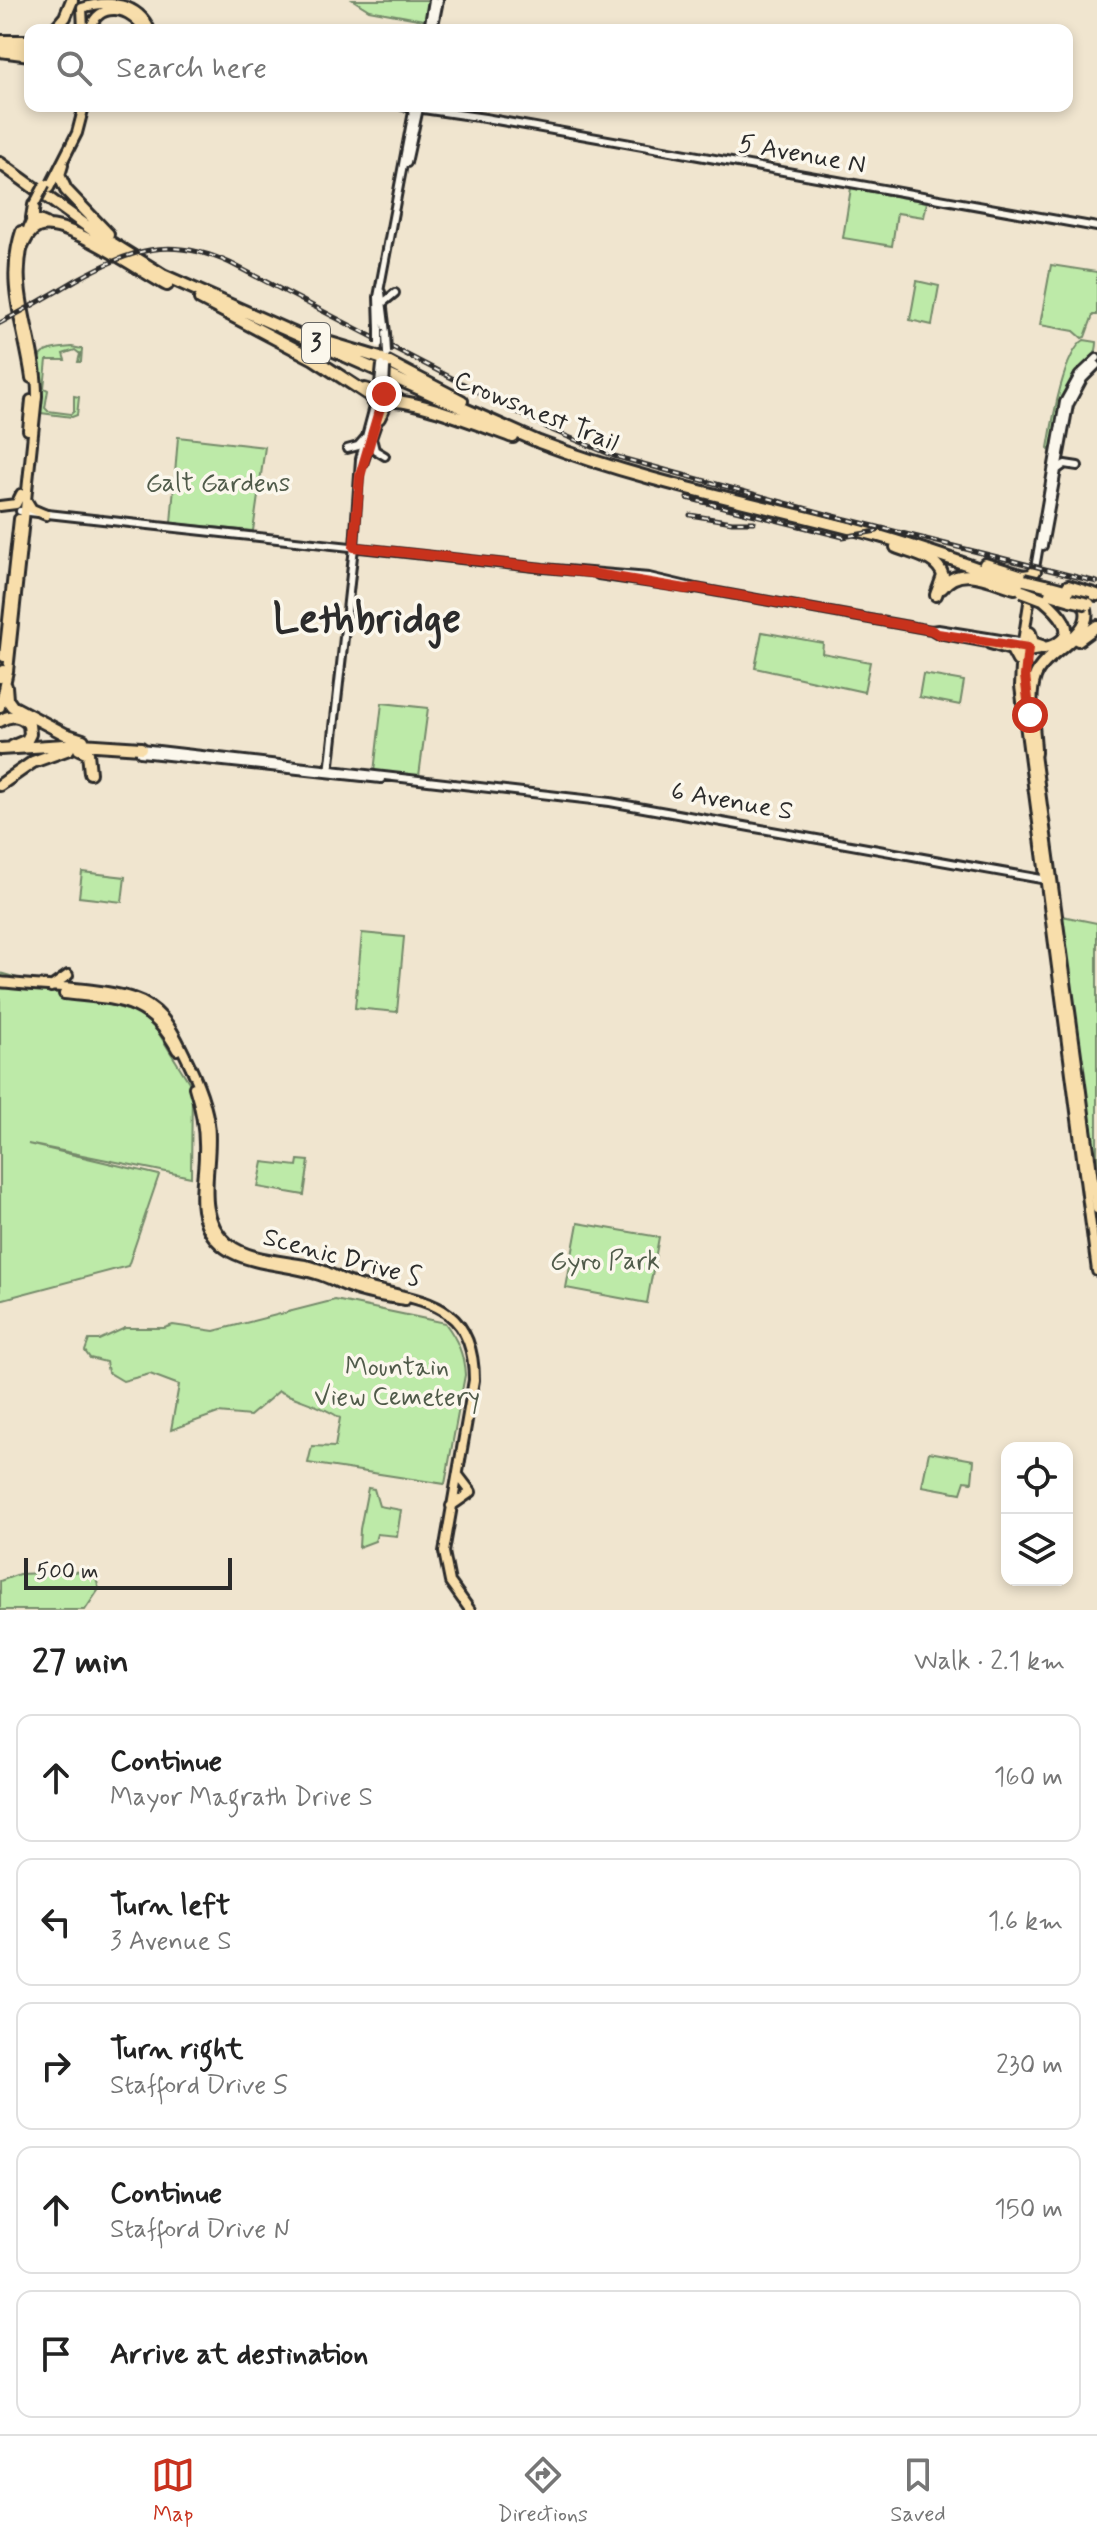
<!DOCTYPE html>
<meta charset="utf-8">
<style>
:root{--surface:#fff;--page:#f6f6f6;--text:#222;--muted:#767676;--line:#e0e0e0;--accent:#c8321e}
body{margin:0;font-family:Mynerve,sans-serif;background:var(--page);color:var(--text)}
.controls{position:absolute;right:24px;bottom:24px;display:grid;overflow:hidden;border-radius:16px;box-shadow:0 4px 12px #0003}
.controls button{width:72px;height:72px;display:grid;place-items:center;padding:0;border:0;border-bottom:2px solid var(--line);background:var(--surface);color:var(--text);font:40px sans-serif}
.scale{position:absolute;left:24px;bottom:20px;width:208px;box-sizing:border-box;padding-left:8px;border:4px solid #2b2b2b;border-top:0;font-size:22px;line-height:28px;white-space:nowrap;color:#2b2b2b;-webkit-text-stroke:6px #fbf7ec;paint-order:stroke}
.stop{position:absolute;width:24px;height:24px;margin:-18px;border:6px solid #c8321e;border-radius:50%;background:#fff}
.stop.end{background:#c8321e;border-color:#fff;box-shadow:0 2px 8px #0008}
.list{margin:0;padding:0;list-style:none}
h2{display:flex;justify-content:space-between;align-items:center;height:104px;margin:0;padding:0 32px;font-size:34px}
h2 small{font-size:26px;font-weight:400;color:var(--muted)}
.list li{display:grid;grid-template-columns:52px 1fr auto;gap:24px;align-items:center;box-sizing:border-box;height:128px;margin:0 16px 16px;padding:0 16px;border:2px solid var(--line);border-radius:16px}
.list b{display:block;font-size:30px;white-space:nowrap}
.list p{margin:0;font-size:26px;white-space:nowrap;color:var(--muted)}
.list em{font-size:26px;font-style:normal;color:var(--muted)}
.icon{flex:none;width:44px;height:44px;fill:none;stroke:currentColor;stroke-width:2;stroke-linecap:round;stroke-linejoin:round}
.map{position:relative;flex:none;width:1097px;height:1610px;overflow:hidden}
.search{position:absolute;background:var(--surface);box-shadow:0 4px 12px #0003;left:24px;right:24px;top:24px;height:88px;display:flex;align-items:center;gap:20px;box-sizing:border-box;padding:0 28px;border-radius:16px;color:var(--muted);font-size:30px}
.sheet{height:824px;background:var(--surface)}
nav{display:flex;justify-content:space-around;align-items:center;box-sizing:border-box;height:112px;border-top:2px solid var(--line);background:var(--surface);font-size:22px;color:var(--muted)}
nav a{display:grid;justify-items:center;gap:4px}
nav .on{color:var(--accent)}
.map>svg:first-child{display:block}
</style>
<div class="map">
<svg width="1097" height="1610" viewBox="0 0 1097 1610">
<rect width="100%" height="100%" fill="#f0e5cf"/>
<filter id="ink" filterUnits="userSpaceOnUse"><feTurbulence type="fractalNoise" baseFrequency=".0125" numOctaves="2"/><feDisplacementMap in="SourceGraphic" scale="16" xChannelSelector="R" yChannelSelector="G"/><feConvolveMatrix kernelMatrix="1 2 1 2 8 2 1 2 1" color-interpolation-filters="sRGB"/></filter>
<g filter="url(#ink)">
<!-- green -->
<path fill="#bdeaa8" stroke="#748a6a" stroke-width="2" d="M 353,0 L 433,0 L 429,21 L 369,10 Z
M 851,188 L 927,202 L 924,217 L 897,213 L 892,246 L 843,238 Z
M 1051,265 L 1097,272 L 1097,315 L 1093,315 L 1085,337 L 1082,338 L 1074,331 L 1040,325 Z
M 917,281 L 939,286 L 932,325 L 910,320 Z
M 1084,340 L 1097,342 C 1097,364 1079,367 1069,387 C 1058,407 1056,428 1053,449 L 1050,450 L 1048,448 C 1052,424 1063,353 1084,340 Z
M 72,347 L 82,349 L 81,362 L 78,362 L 80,354 L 75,350 L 63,354 L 65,360 L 47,360 L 44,388 L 48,390 L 45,408 L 48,411 L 71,414 L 74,411 L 74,396 L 79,397 L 77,415 L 72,417 L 41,413 C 38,404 34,362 41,355 C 47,348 64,348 72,347 Z
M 178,437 L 265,447 L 253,531 L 171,523 Z
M 762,632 L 823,643 L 822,653 L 870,662 L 864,692 L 755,668 Z
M 923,674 L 964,681 L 960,705 L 919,697 Z
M 382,703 L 428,708 L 419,776 L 374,772 Z
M 82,872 L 125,877 L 122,902 L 79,897 Z
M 1062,916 L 1097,923 L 1097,1190 L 1093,1157 Z
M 362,933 L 404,937 L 397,1012 L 355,1008 Z
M 0,973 L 148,1016 L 192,1087 L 191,1177 L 28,1144 L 159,1175 L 128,1266 L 0,1300 Z
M 298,1160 L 309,1161 L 304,1195 L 258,1187 L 263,1162 L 297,1166 Z
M 578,1223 L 659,1237 L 647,1303 L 566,1288 Z
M 335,1300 L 445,1323 C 457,1339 464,1354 465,1375 L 445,1484 L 308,1463 L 312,1446 L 335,1447 L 340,1418 C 322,1405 300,1401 279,1391 L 250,1416 L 218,1413 L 171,1430 L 179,1385 L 150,1374 L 123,1381 L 108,1372 L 106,1362 L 90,1358 L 85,1351 L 89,1340 L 99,1340 L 125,1328 L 164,1328 L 173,1325 L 214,1331 Z
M 929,1452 L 974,1460 L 972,1482 L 965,1481 L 961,1493 L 922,1486 Z
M 368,1488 L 374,1489 L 379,1506 L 401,1510 L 397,1536 L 377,1534 L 375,1541 L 359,1547 L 360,1529 Z
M 94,1571 L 99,1589 L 85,1610 L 0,1610 L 0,1581 L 19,1574 Z"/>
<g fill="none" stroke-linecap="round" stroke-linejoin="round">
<defs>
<path id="secondary" d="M 428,30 L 433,0
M 433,30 L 439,0
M 402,106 L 485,118 L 1097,227
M 428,106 L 451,111
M 407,163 L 419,108
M 381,292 L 386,333
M 384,302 L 395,293
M 379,329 L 378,297 L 414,106
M 373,442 L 375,450 L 385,456
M 347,449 L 358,446 L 365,438
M 363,464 L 379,418
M 1058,469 L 1065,464 L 1078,466
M 20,511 L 543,568 L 649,577 L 696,588 L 931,630 L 938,629 L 1025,643
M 1043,546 L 1069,405 L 1083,379 L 1097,365
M 1034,574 L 1064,402 L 1079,375 L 1097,358
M 598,575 L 693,589
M 931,630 L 938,634 L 993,644
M 141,748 L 610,802 L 1047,880
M 140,753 L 381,779
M 329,773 L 354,547 L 360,459 L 375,403"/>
<path id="primary" d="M 83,30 L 82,8 C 108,0 138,2 150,30
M 90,30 C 98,0 132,7 144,30
M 0,46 L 30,50
M 0,52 L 30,56
M 49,188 L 77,133 L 84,106
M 21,231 C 4,283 24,327 31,378
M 28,430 L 31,400
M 26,499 L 32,509 L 46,515
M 0,506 L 16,504 L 21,494
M 1031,590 L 1022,648 L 1020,686 L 1097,1271
M 990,644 L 1011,650 L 1017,661
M 4,657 L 19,519
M 1025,668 L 1028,702
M 0,707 L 8,671 L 37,396 C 37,328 0,284 34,215
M 1034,747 L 1097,1209
M 0,982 C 39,987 97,986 133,998 C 158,1006 171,1026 182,1049 C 194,1073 205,1096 209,1123 C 215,1164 192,1213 229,1244 C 250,1260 280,1260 305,1265 C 324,1268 338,1279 356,1284 C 415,1302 474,1296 474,1380 L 444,1552 L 450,1582 L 470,1610
M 51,987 L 68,975
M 64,994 C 117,1000 149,997 177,1050
M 194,1087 C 201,1109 205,1132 204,1154 C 204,1173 199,1191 202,1210 C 212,1269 273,1260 316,1274 C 328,1277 339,1284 351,1288 C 367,1295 387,1297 405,1300
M 451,1506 L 471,1492 L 458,1475"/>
<path id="motorway" d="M 54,30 L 65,17 L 72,0
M 0,41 L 30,41
M 0,163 L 102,237 L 163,275 L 539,442 C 649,484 766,505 879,536 C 928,550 975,567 1023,585
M 62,165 L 59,175 L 66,190 L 108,234
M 34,205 L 32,218 L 46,224
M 22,247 C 26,239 29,231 38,227 C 64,216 140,271 167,285
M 200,299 L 314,359 L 369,395 L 375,404
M 327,342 L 380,358 L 462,401
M 365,389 L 399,400
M 379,418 L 387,402 C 407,395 490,429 513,437
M 896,547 C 913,554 938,557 943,576 L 936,595
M 985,564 L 1023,576 L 1031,575 L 1035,571
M 1068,586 L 1097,595
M 942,588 C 960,563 991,581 1015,588
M 1044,592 L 1071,600
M 1030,633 L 1033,643 L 1042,646
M 1078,640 L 1097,626
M 1021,653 C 1032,649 1044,650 1054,645 C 1082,633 1055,609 1043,599
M 0,677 L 3,671
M 6,686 L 7,699 L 12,706 L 65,734 L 83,740
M 0,721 C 10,714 22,715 29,725 L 30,734 L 27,740 L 13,746
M 0,749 L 81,744 L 141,748
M 79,749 L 88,753 L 90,773
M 1035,753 C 1035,730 1027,699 1035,677 C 1043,653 1092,636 1086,610 C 1082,592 1061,589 1045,585
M 0,785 L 33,762 L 69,749"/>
</defs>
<!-- secondary casing -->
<use href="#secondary" stroke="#2b2b2b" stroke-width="12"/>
<!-- primary casing -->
<use href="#primary" stroke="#2b2b2b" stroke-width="14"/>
<!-- motorway casing -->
<use href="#motorway" stroke="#2b2b2b" stroke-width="16"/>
<!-- secondary -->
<use href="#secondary" stroke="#fbf7ec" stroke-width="6"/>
<!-- primary -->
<use href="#primary" stroke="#f8deab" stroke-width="8"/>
<!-- motorway -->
<use href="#motorway" stroke="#f8deab" stroke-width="10"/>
<defs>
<path id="rail" d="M 0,323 C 26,309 51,295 76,280 C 131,250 169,235 230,263 L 554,431 L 614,456 L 830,515 L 1097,582
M 687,498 L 843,537 L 877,531
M 690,515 L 732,522 L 754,522"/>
</defs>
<!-- rail casing -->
<use href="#rail" stroke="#2b2b2b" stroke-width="5"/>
<!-- rail -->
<use href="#rail" stroke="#fbf7ec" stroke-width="2" stroke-dasharray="6" stroke-linecap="butt"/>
<defs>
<path id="secondary-bridge" d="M 379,329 L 379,344
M 386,333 L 387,353
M 379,384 L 381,365
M 385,387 L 386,367"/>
<path id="primary-bridge" d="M 34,205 L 45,184"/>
<path id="motorway-bridge" d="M 1024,580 L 1045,585
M 1022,591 L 1043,599
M 1071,600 L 1089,604"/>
</defs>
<!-- secondary-bridge casing -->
<use href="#secondary-bridge" stroke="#2b2b2b" stroke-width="12" stroke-linecap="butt"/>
<!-- primary-bridge casing -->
<use href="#primary-bridge" stroke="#2b2b2b" stroke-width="14" stroke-linecap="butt"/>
<!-- motorway-bridge casing -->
<use href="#motorway-bridge" stroke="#2b2b2b" stroke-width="16" stroke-linecap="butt"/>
<!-- secondary-bridge -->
<use href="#secondary-bridge" stroke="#fbf7ec" stroke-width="6"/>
<!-- primary-bridge -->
<use href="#primary-bridge" stroke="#f8deab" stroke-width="8"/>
<!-- motorway-bridge -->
<use href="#motorway-bridge" stroke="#f8deab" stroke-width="10"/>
</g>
</g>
<g fill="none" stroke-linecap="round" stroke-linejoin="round" filter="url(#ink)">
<!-- route -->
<path stroke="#c8321e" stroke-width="10" d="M 384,394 L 360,476 L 354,547 L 591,573 L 686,589 L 696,588 L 931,630 L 938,634 L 1028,648 L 1025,676 L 1030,715"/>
</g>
<g text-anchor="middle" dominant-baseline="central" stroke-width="7" stroke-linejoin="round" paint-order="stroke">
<!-- shield labels -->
<rect fill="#fbf7ec" stroke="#696865" stroke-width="2" x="302" y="323" width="28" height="40" rx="6"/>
<g font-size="24" font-weight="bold" fill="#2b2b2b">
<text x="316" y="343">3</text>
</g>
<!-- street labels -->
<g font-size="26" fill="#2b2b2b" stroke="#fbf7ec">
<text transform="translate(802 155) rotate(10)">5 Avenue N</text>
<text transform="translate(536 412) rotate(22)">Crowsnest Trail</text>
<text transform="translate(732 802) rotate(10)">6 Avenue S</text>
<text transform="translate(342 1258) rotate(15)">Scenic Drive S</text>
</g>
<!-- park labels -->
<g font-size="26" fill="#505b4a" stroke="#fbf7ec">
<text x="218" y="484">Galt Gardens</text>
<text x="605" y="1262">Gyro Park</text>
<text x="397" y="1368">Mountain<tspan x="397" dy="30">View Cemetery</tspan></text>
</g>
<!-- town labels -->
<g font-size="42" font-weight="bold" fill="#2b2b2b" stroke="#fbf7ec">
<text x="367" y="620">Lethbridge</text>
</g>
</g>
</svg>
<div class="controls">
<button><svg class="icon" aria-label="locate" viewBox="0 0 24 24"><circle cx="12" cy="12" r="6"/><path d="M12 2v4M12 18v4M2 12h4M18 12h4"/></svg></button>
<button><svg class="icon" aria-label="layers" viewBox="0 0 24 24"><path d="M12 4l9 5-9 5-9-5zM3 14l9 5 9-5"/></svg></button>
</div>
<div class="scale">500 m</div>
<div class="stop" style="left:1030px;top:715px"></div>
<div class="stop end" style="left:384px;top:394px"></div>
<div class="search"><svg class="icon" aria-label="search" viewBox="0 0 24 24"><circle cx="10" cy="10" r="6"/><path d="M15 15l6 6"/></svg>Search here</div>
</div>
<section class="sheet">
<h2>27 min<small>Walk · 2.1 km</small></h2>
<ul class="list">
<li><svg class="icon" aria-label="ahead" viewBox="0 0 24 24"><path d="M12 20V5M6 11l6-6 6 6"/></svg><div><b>Continue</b><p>Mayor Magrath Drive S</p></div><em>160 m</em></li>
<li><svg class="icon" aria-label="left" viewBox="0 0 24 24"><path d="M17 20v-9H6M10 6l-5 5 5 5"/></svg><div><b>Turn left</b><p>3 Avenue S</p></div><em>1.6 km</em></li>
<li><svg class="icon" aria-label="right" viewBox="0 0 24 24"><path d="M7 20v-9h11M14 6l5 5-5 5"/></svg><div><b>Turn right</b><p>Stafford Drive S</p></div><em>230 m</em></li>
<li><svg class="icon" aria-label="ahead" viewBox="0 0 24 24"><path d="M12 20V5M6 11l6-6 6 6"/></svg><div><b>Continue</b><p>Stafford Drive N</p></div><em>150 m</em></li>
<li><svg class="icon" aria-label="arrive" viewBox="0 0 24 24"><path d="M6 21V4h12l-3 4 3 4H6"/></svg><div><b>Arrive at destination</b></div></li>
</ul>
</section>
<nav>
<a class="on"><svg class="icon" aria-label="map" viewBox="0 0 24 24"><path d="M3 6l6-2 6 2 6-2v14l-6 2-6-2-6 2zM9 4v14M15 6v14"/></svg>Map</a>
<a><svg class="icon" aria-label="directions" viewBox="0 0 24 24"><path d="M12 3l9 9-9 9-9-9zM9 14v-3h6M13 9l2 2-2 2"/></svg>Directions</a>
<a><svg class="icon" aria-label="saved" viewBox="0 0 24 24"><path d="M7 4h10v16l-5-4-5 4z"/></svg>Saved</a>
</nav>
